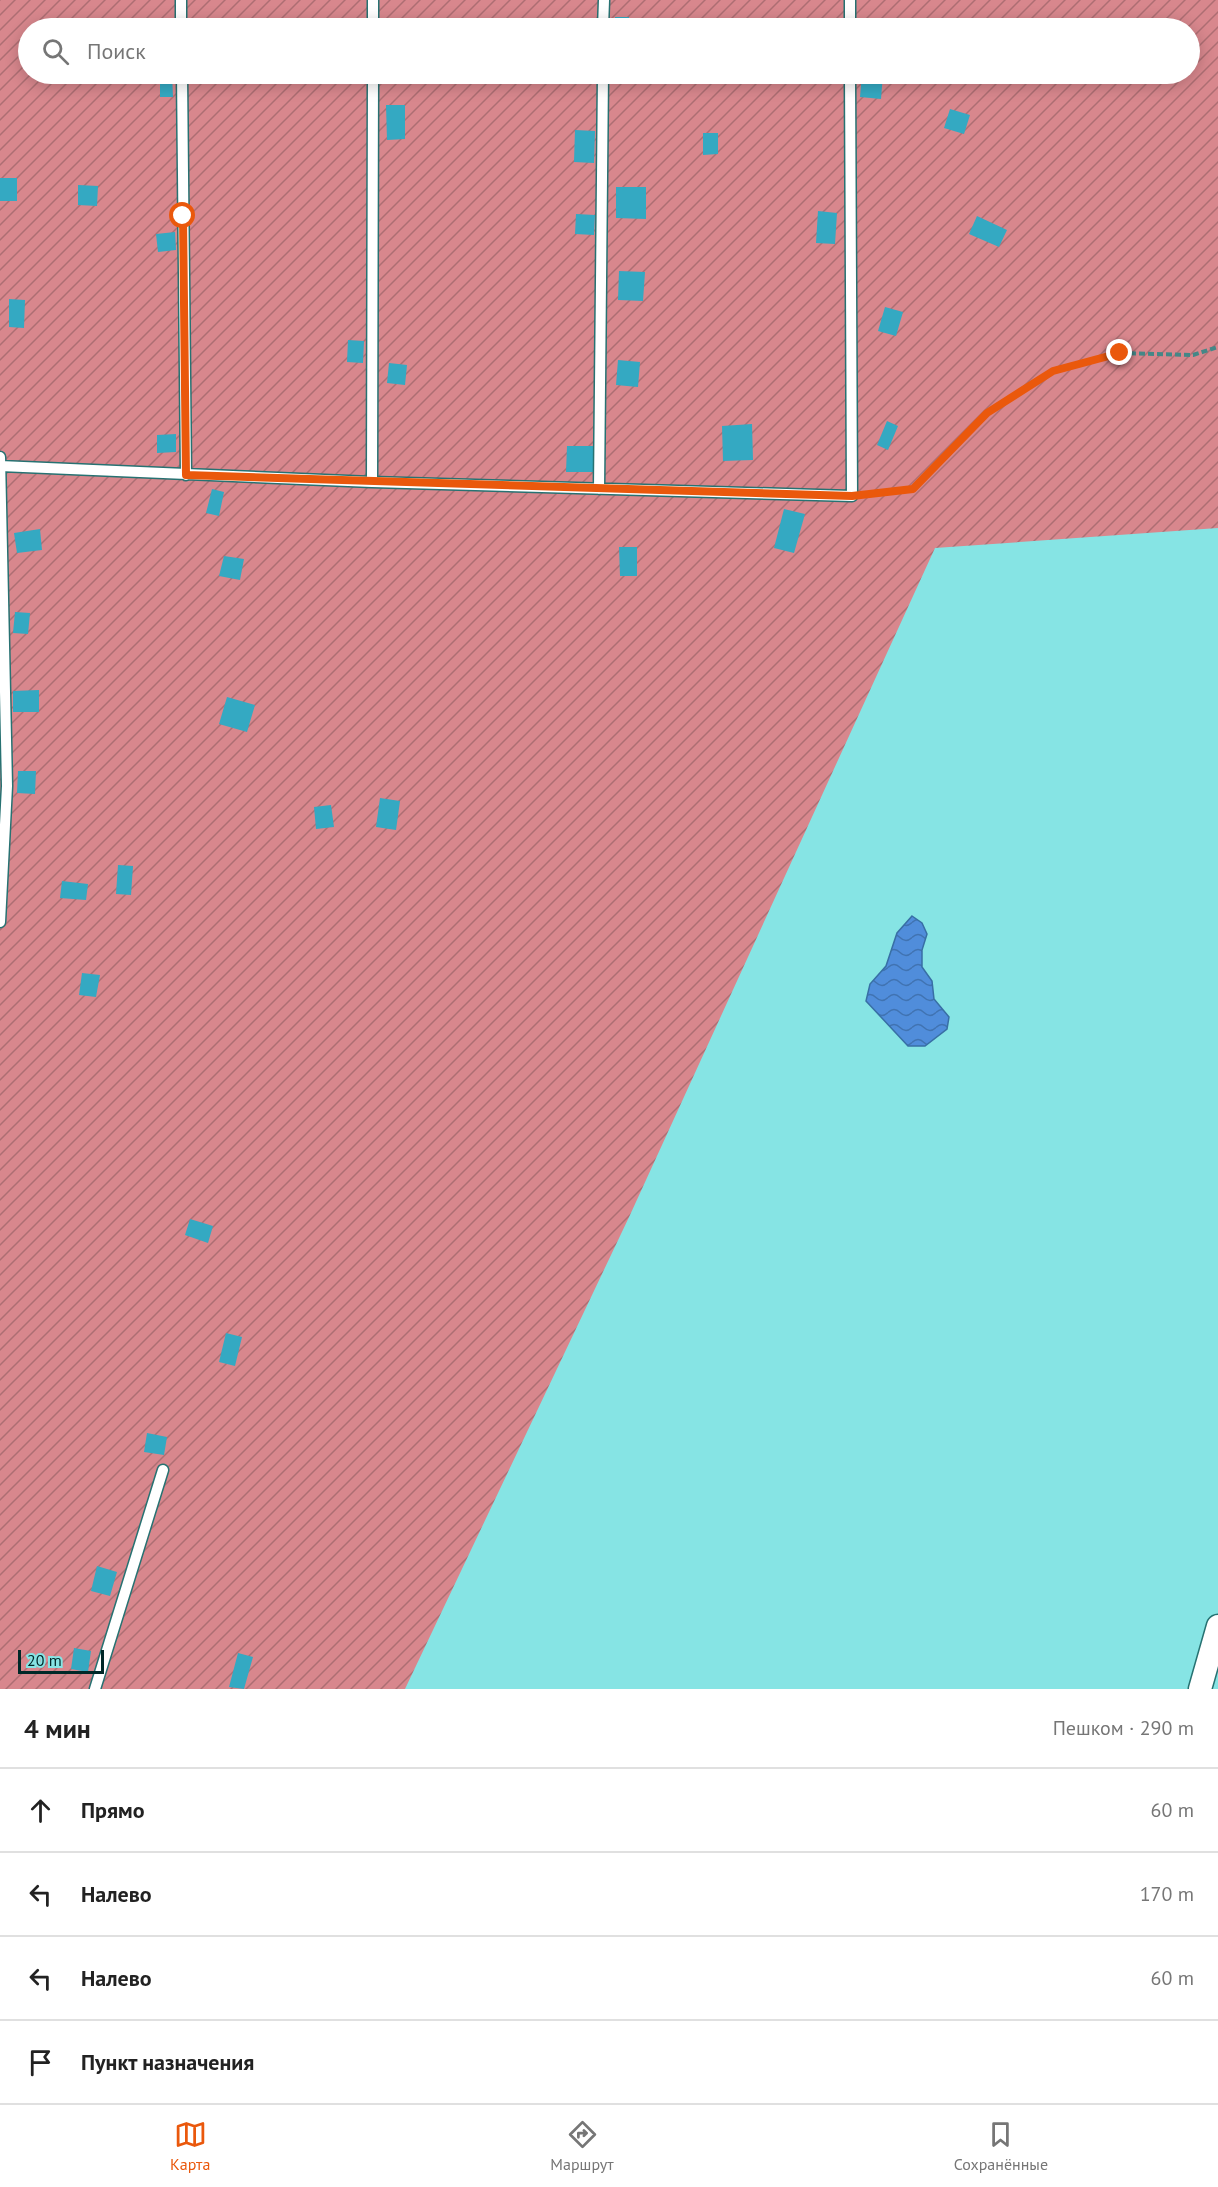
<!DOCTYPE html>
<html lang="ru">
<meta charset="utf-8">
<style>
:root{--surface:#fff;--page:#f2f2f2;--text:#222;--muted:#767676;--line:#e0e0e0;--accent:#ea580c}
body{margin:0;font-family:"PT Sans",sans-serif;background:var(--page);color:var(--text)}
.scale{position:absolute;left:18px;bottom:15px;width:86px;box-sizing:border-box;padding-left:6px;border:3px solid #002828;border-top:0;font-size:16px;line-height:21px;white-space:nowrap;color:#002828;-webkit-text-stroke:4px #86e4e4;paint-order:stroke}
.stop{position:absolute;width:18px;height:18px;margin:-14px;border:4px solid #ea580c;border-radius:50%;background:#fff}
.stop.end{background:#ea580c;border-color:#fff;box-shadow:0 2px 6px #0008}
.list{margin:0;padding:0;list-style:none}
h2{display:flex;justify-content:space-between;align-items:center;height:78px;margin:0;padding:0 24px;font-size:26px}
h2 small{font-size:20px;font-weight:400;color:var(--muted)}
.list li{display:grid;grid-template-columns:39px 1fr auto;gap:18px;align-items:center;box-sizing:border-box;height:84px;padding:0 24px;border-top:2px solid var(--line)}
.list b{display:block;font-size:22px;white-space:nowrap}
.list em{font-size:20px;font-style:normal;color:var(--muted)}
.icon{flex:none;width:33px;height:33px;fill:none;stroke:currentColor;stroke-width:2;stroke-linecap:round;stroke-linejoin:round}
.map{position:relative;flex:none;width:1218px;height:1689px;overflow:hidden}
.search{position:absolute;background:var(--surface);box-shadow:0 3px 15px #0003;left:18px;right:18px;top:18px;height:66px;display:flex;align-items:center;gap:15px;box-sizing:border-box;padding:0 21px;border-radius:33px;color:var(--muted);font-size:22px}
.sheet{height:414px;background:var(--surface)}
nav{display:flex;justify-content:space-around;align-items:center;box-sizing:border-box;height:84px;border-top:2px solid var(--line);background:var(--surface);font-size:16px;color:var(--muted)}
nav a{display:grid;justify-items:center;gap:3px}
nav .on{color:var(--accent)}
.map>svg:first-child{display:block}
</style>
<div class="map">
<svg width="1218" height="1689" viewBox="0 0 1218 1689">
<defs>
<pattern id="garden-furrows" width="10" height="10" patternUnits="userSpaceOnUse" patternTransform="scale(1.5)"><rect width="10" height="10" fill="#d8878d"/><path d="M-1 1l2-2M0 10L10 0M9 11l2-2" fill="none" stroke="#ad6e73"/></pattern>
<pattern id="water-waves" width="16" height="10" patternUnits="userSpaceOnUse" patternTransform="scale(1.5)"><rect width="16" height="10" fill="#508ddb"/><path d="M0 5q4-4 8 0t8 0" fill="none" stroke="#4073b2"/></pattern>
</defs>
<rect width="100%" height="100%" fill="#86e4e4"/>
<!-- garden -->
<path fill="url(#garden-furrows)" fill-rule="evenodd" d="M 0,0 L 1218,0 L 1218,528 L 935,548 L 630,1215 L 405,1689 L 0,1689 ZM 28,28 L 1190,28 L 1190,74 L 28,74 Z"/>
<!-- water -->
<path fill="url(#water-waves)" stroke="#386fa5" stroke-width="1.5" d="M 912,916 L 922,923 L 927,934 L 922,950 L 922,967 L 932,981 L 934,999 L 949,1017 L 947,1029 L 925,1046 L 908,1046 L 866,1001 L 870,984 L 886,966 L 897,933 Z"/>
<!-- building -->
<path fill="#34a9c2" d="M 615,17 L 629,17 L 629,28 L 615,28 Z
M 392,21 L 409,22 L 408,28 L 391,28 Z
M 160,74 L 172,74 L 173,97 L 160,97 Z
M 862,74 L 883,74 L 881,99 L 860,97 Z
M 386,105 L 405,105 L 405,139 L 387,140 Z
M 950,109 L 970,115 L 964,134 L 944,128 Z
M 575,130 L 595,131 L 594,163 L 574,162 Z
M 703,133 L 718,133 L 718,154 L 703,155 Z
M 0,178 L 17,178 L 17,201 L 0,201 Z
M 78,185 L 98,186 L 97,206 L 78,205 Z
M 616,187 L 646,187 L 646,219 L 616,218 Z
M 818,211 L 837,213 L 835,244 L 816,243 Z
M 576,214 L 595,215 L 594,235 L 575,234 Z
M 977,216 L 1007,230 L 999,247 L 969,234 Z
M 175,232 L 176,250 L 158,252 L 156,234 Z
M 619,271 L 645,272 L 643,301 L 618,300 Z
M 9,299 L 25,300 L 24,328 L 9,327 Z
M 885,307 L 903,312 L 896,336 L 878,331 Z
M 348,340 L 364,341 L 363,363 L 347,362 Z
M 618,360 L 640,362 L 638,387 L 616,385 Z
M 389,363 L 407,365 L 405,385 L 387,383 Z
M 887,421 L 898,426 L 888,450 L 877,445 Z
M 752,424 L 753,460 L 723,461 L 722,426 Z
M 176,434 L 176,452 L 157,453 L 157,435 Z
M 567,446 L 593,446 L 593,472 L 566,472 Z
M 212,489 L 224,492 L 219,516 L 206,513 Z
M 784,509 L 805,514 L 794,553 L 774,548 Z
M 40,529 L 42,550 L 17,553 L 14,533 Z
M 619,547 L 637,547 L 637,576 L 620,576 Z
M 224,556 L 244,559 L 240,580 L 219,576 Z
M 15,612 L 30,613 L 28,634 L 13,633 Z
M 39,690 L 39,712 L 13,712 L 13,691 Z
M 227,697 L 255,705 L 247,732 L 219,724 Z
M 18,771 L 36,771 L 35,794 L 17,793 Z
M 380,798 L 400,801 L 396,830 L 376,827 Z
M 331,805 L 334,827 L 316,829 L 314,807 Z
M 118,865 L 133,866 L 131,895 L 116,894 Z
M 62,881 L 88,884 L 86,900 L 60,898 Z
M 82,973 L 100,975 L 96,997 L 79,995 Z
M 190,1219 L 213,1226 L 208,1243 L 185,1235 Z
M 226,1333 L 242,1337 L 235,1366 L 219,1362 Z
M 147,1433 L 167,1437 L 164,1455 L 144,1452 Z
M 97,1566 L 117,1572 L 110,1596 L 91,1591 Z
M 74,1648 L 91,1651 L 88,1672 L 71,1669 Z
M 238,1653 L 253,1657 L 244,1689 L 229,1687 Z"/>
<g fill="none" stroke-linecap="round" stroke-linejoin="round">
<defs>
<path id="lane" d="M 181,0 L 181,28
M 850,0 L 850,28
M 373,28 L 373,0
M 603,28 L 604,0
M 182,74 L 186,475
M 0,457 L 7,786 L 0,922
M 0,466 L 372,482 L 852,496 L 850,74
M 372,482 L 373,74
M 599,489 L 603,74
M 95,1689 L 163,1470"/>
<path id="street" d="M 1200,1689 L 1218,1626"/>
</defs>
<!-- lane casing -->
<use href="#lane" stroke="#277272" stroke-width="13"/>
<!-- street casing -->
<use href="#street" stroke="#277272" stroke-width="25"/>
<!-- path -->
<path stroke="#448787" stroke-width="4" stroke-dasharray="6 3" stroke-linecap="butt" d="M 871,494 L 913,489 L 987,413 L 1053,371 L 1120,353 L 1193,355 L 1218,347"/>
<!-- lane -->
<use href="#lane" stroke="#fff" stroke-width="10"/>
<!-- street -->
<use href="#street" stroke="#fff" stroke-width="22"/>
</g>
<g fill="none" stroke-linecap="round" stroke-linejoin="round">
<!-- route -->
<path stroke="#ea580c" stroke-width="8" d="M 183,216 L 186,475 L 852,496 L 913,489 L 987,413 L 1053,371 L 1120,353"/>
</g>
</svg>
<div class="scale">20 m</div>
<div class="stop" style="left:183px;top:216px"></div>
<div class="stop end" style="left:1120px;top:353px"></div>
<div class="search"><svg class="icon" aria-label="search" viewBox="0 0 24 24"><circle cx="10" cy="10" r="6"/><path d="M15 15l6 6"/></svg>Поиск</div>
</div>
<section class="sheet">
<h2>4 мин<small>Пешком · 290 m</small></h2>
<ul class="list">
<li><svg class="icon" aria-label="ahead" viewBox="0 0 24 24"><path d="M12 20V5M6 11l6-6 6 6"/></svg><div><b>Прямо</b></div><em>60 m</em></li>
<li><svg class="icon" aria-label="left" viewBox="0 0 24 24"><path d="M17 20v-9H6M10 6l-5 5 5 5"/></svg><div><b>Налево</b></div><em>170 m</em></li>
<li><svg class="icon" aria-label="left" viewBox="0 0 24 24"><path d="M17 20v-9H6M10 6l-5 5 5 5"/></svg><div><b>Налево</b></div><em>60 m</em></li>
<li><svg class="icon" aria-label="arrive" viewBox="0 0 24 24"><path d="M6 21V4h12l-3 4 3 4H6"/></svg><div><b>Пункт назначения</b></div></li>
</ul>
</section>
<nav>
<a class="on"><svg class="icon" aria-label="map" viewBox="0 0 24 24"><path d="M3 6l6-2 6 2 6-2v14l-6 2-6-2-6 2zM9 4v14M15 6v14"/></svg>Карта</a>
<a><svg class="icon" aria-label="directions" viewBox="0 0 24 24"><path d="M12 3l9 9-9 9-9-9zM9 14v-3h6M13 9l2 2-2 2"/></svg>Маршрут</a>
<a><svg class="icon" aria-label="saved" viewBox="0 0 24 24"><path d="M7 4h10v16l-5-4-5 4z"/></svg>Сохранённые</a>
</nav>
